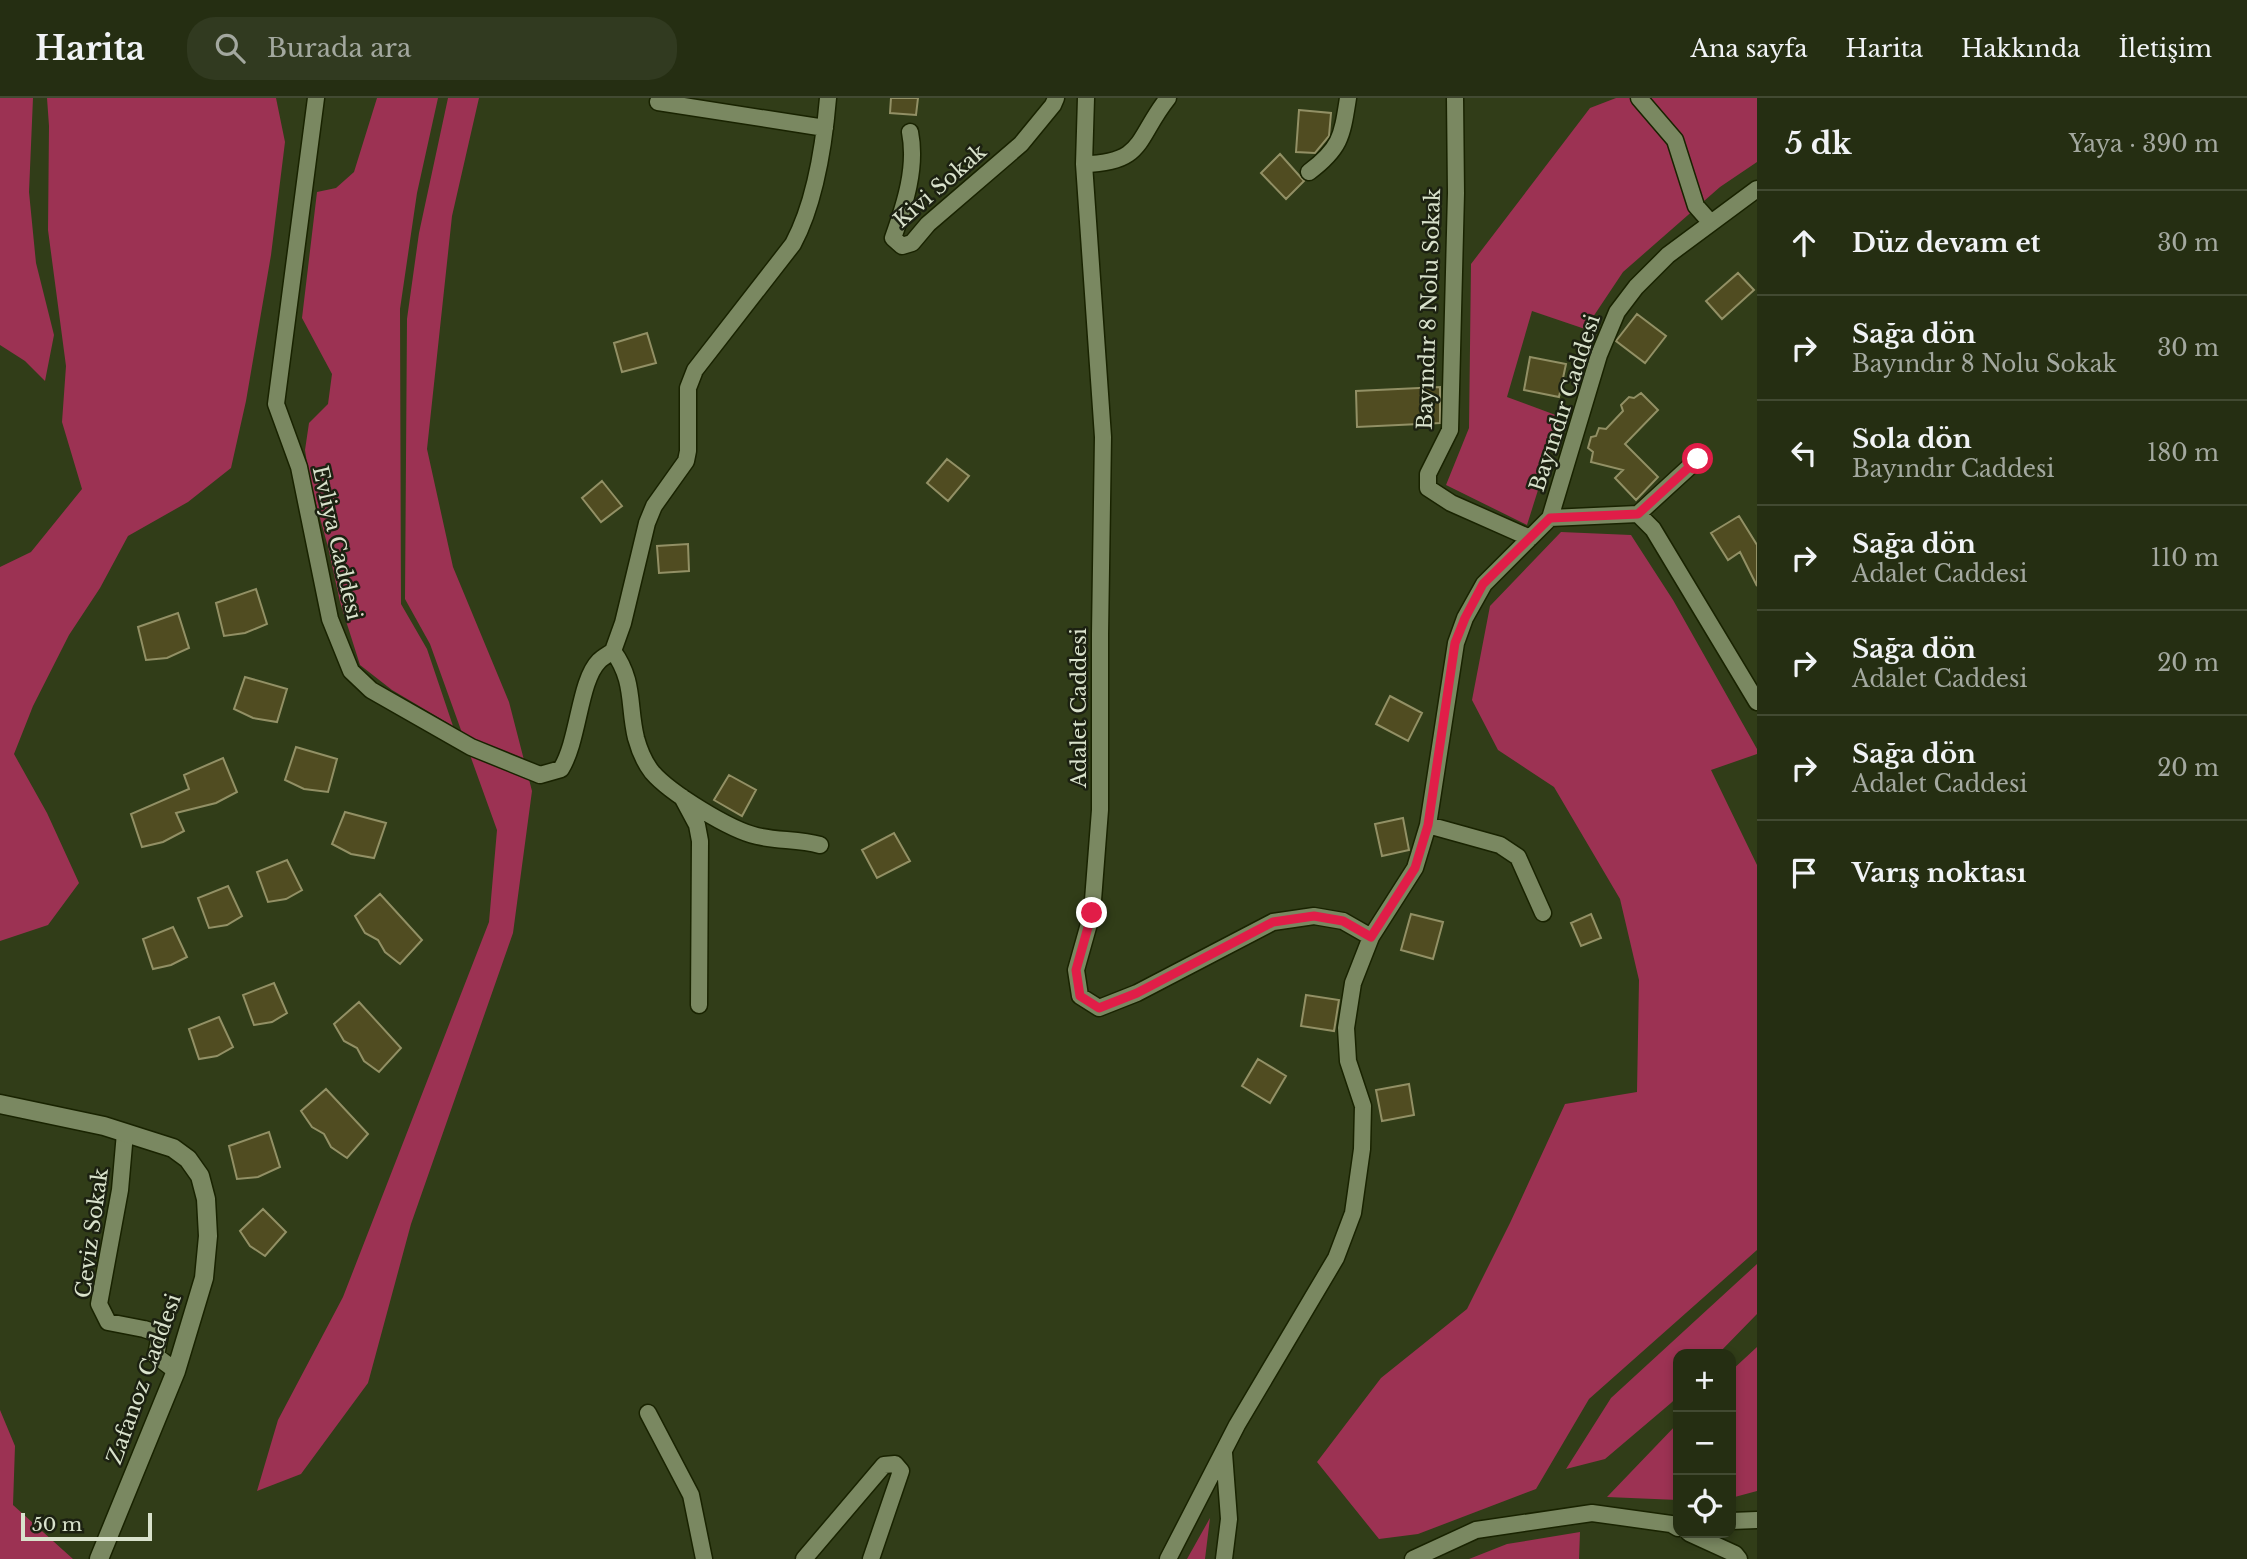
<!DOCTYPE html>
<html lang="tr">
<meta charset="utf-8">
<style>
:root{--surface:#252e12;--page:#313a20;--text:#f1f3f6;--muted:#a3a89f;--line:#424a32}
body{margin:0;font-family:"Libre Baskerville",serif;background:var(--page);color:var(--text)}
.controls{position:absolute;right:21px;bottom:21px;display:grid;overflow:hidden;border-radius:14px;box-shadow:0 4px 10px #0003}
.controls button{width:63px;height:63px;display:grid;place-items:center;padding:0;border:0;border-bottom:2px solid var(--line);background:var(--surface);color:var(--text);font:35px sans-serif}
.scale{position:absolute;left:21px;bottom:18px;width:131px;box-sizing:border-box;padding-left:7px;border:4px solid #d9e2cc;border-top:0;font-size:19px;line-height:24px;white-space:nowrap;color:#d9e2cc;-webkit-text-stroke:5px #1c2111;paint-order:stroke}
.stop{position:absolute;width:21px;height:21px;margin:-16px;border:5px solid #e11d48;border-radius:50%;background:#fff}
.stop.end{background:#e11d48;border-color:#fff;box-shadow:0 2px 7px #0008}
.list{margin:0;padding:0;list-style:none}
h2{display:flex;justify-content:space-between;align-items:center;height:91px;margin:0;padding:0 28px;font-size:30px}
h2 small{font-size:23px;font-weight:400;color:var(--muted)}
.list li{display:grid;grid-template-columns:46px 1fr auto;gap:21px;align-items:center;box-sizing:border-box;height:105px;padding:0 28px;border-top:2px solid var(--line)}
.list b{display:block;font-size:26px;white-space:nowrap}
.list p{margin:0;font-size:23px;white-space:nowrap;color:var(--muted)}
.list em{font-size:23px;font-style:normal;color:var(--muted)}
.icon{flex:none;width:38px;height:38px;fill:none;stroke:currentColor;stroke-width:2;stroke-linecap:round;stroke-linejoin:round}
.map{position:relative;flex:none;width:1757px;height:1461px;overflow:hidden}
header{display:flex;align-items:center;gap:42px;box-sizing:border-box;height:98px;padding:0 35px;background:var(--surface);border-bottom:2px solid var(--line)}
header strong{font-size:33px}
nav{display:flex;gap:38px;margin-inline-start:auto;font-size:24px}
.search{width:490px;height:63px;background:var(--page);display:flex;align-items:center;gap:18px;box-sizing:border-box;padding:0 24px;border-radius:28px;color:var(--muted);font-size:26px}
main{display:flex}
aside{flex:1;background:var(--surface)}
.map>svg:first-child{display:block}
</style>
<header>
<strong>Harita</strong>
<div class="search"><svg class="icon" aria-label="search" viewBox="0 0 24 24"><circle cx="10" cy="10" r="6"/><path d="M15 15l6 6"/></svg>Burada ara</div>
<nav><a>Ana sayfa</a><a>Harita</a><a>Hakkında</a><a>İletişim</a></nav>
</header>
<main>
<div class="map">
<svg width="1757" height="1461" viewBox="0 0 1757 1461">
<rect width="100%" height="100%" fill="#313d18"/>
<!-- green -->
<path fill="#9c3253" d="M 0,0 L 33,0 L 29,94 L 36,165 L 54,237 L 45,283 L 25,263 L 0,247 Z
M 47,0 L 276,0 L 285,44 L 271,157 L 246,303 L 231,370 L 188,404 L 128,438 L 100,490 L 69,537 L 33,608 L 14,656 L 47,715 L 79,785 L 48,827 L 0,843 L 0,469 L 31,454 L 82,391 L 62,324 L 66,268 L 48,132 L 49,28 Z
M 377,0 L 438,0 L 417,95 L 400,211 L 401,506 L 427,551 L 453,628 L 392,592 L 360,567 L 340,504 L 328,449 L 310,384 L 305,352 L 309,325 L 328,306 L 332,276 L 302,220 L 317,94 L 336,90 L 354,74 Z
M 448,0 L 479,0 L 452,118 L 427,351 L 453,469 L 509,604 L 532,693 L 513,835 L 411,1126 L 368,1285 L 301,1376 L 257,1393 L 278,1322 L 343,1199 L 489,824 L 497,732 L 430,546 L 405,501 L 407,221 L 419,135 Z
M 1616,0 L 1757,0 L 1757,64 L 1720,89 L 1623,174 L 1585,231 L 1532,213 L 1507,299 L 1561,319 L 1527,427 L 1446,387 L 1469,330 L 1471,166 L 1590,10 Z
M 1561,434 L 1631,437 L 1673,502 L 1757,651 L 1757,656 L 1711,672 L 1757,767 L 1757,1152 L 1589,1301 L 1536,1391 L 1418,1436 L 1379,1441 L 1317,1364 L 1381,1280 L 1467,1211 L 1510,1125 L 1565,1006 L 1637,994 L 1639,882 L 1620,801 L 1554,689 L 1498,652 L 1472,602 L 1490,508 Z
M 1757,1166 L 1757,1216 L 1718,1256 L 1678,1256 L 1678,1298 L 1671,1305 L 1605,1361 L 1566,1371 L 1611,1300 Z
M 1757,1249 L 1757,1393 L 1731,1400 L 1731,1273 Z
M 0,1312 L 15,1348 L 13,1407 L 73,1461 L 0,1461 Z
M 1678,1325 L 1678,1402 L 1607,1399 Z
M 1210,1420 L 1205,1461 L 1187,1461 Z
M 1580,1434 L 1579,1461 L 1469,1461 L 1507,1446 Z"/>
<!-- building -->
<path fill="#504c21" stroke="#929065" stroke-width="2" d="M 891,0 L 918,0 L 916,17 L 890,15 Z
M 1299,12 L 1331,15 L 1329,38 L 1315,55 L 1296,54 Z
M 1280,56 L 1304,83 L 1286,101 L 1261,75 Z
M 1738,175 L 1754,192 L 1722,221 L 1706,203 Z
M 1637,216 L 1666,238 L 1645,265 L 1616,243 Z
M 647,235 L 656,265 L 622,274 L 614,245 Z
M 1530,259 L 1566,266 L 1559,299 L 1524,292 Z
M 1440,289 L 1440,325 L 1357,329 L 1356,293 Z
M 1641,295 L 1658,312 L 1625,346 L 1658,379 L 1636,402 L 1615,380 L 1623,372 L 1591,364 L 1593,354 L 1588,350 L 1591,339 L 1596,338 L 1599,330 L 1606,331 L 1623,313 L 1621,307 L 1629,299 L 1634,300 Z
M 947,361 L 969,378 L 948,403 L 927,385 Z
M 602,383 L 622,408 L 601,424 L 582,400 Z
M 1739,418 L 1757,447 L 1757,488 L 1740,454 L 1728,462 L 1711,435 Z
M 688,446 L 689,473 L 659,475 L 657,448 Z
M 256,491 L 267,526 L 245,535 L 224,538 L 216,505 Z
M 178,515 L 189,550 L 167,560 L 146,562 L 138,529 Z
M 245,579 L 287,591 L 277,624 L 253,620 L 234,611 Z
M 1390,598 L 1422,615 L 1408,643 L 1376,626 Z
M 296,649 L 337,661 L 328,694 L 304,691 L 285,682 Z
M 223,660 L 237,694 L 216,705 L 176,715 L 184,733 L 163,744 L 142,749 L 131,716 L 189,691 L 184,677 Z
M 729,677 L 756,692 L 742,718 L 714,702 Z
M 345,714 L 386,725 L 374,760 L 351,756 L 332,746 Z
M 1403,720 L 1409,752 L 1382,758 L 1375,726 Z
M 894,735 L 910,763 L 877,780 L 862,752 Z
M 287,762 L 302,792 L 286,801 L 268,804 L 257,774 Z
M 228,788 L 242,818 L 227,827 L 209,830 L 198,800 Z
M 380,796 L 422,842 L 400,866 L 385,854 L 378,842 L 365,835 L 355,818 Z
M 1411,816 L 1443,824 L 1433,861 L 1401,852 Z
M 1591,816 L 1601,840 L 1581,848 L 1571,825 Z
M 173,829 L 187,859 L 171,867 L 153,871 L 143,841 Z
M 274,885 L 287,915 L 272,924 L 254,927 L 243,897 Z
M 1306,897 L 1339,902 L 1334,933 L 1301,928 Z
M 359,904 L 401,950 L 379,974 L 364,963 L 357,950 L 344,943 L 334,926 Z
M 219,919 L 233,949 L 217,958 L 199,961 L 189,931 Z
M 1258,961 L 1286,978 L 1270,1005 L 1242,988 Z
M 1409,986 L 1414,1017 L 1382,1023 L 1376,992 Z
M 326,991 L 368,1036 L 347,1060 L 331,1049 L 324,1036 L 312,1029 L 301,1013 Z
M 269,1034 L 280,1069 L 258,1079 L 237,1081 L 229,1048 Z
M 263,1111 L 286,1134 L 265,1158 L 250,1148 L 240,1133 Z"/>
<g fill="none" stroke-linecap="round" stroke-linejoin="round">
<defs>
<path id="street" d="M 316,0 L 276,306 L 299,369 L 330,521 L 351,573 L 371,592 L 471,649 L 540,677 L 561,671 C 579,642 579,583 599,563 C 603,559 609,556 613,553
M 1086,0 L 1084,66 L 1103,339 L 1100,536 L 1100,712 L 1092,815 L 1076,872 L 1080,898 L 1099,910 L 1137,895 L 1273,824 L 1314,818 L 1343,823 L 1371,839
M 1455,0 L 1456,95 L 1450,332 L 1428,376 L 1428,390 L 1451,405 L 1530,440
M 1639,0 L 1675,42 L 1696,108 L 1711,125
M 658,4 L 825,30
M 910,34 C 917,69 905,106 893,140 L 902,148 L 912,145 L 928,126 L 1021,46 L 1053,7 L 1056,0
M 1084,66 C 1145,65 1136,40 1168,0
M 1309,74 C 1341,50 1342,38 1348,0
M 1638,416 L 1698,361
M 1550,420 L 1638,416 L 1653,431 L 1757,604
M 613,553 L 623,525 L 647,425 L 654,408 L 686,363 L 688,353 L 688,290 L 695,272 L 793,146 C 815,105 824,47 828,0
M 613,553 C 635,583 628,607 636,640 C 639,651 645,665 652,674 C 670,695 730,732 757,738 C 778,743 799,741 820,747
M 682,699 L 697,727 L 700,743 L 699,907
M 1428,727 L 1500,747 L 1518,759 L 1543,815
M 125,1035 L 120,1092 L 99,1206 L 108,1224 L 144,1231 L 160,1236 L 156,1258 L 176,1273
M 648,1315 L 691,1397 L 704,1461
M 1224,1355 L 1229,1421 L 1224,1461
M 1731,1423 L 1757,1422
M 1689,1435 L 1735,1456 L 1739,1461
M 804,1461 L 884,1367 L 895,1366 L 901,1373 L 871,1461
M 1168,1461 L 1237,1327 L 1336,1160 L 1353,1115 L 1362,1051 L 1363,1008 L 1348,963 L 1346,930 L 1353,885 L 1371,839 L 1415,770 L 1428,727 L 1456,545 L 1465,520 L 1484,486 L 1550,420 L 1599,257 L 1617,214 L 1636,189 L 1668,157 L 1757,91
M 1413,1461 L 1476,1432 L 1592,1415 L 1671,1426 L 1678,1430"/>
<path id="secondary" d="M 0,1006 L 104,1028 L 173,1050 L 188,1061 L 200,1078 L 206,1101 L 208,1138 L 204,1180 L 176,1273 L 99,1461"/>
</defs>
<!-- street casing -->
<use href="#street" stroke="#192300" stroke-width="19"/>
<!-- secondary casing -->
<use href="#secondary" stroke="#192300" stroke-width="21"/>
<!-- street -->
<use href="#street" stroke="#7a8861" stroke-width="16"/>
<!-- secondary -->
<use href="#secondary" stroke="#7a8861" stroke-width="18"/>
</g>
<g fill="none" stroke-linecap="round" stroke-linejoin="round">
<!-- route -->
<path stroke="#e11d48" stroke-width="9" d="M 1092,815 L 1076,872 L 1080,898 L 1099,910 L 1137,895 L 1273,824 L 1314,818 L 1343,823 L 1371,839 L 1415,770 L 1428,727 L 1455,545 L 1465,520 L 1483,486 L 1550,420 L 1638,416 L 1698,361"/>
</g>
<g text-anchor="middle" dominant-baseline="central" stroke-width="5" stroke-linejoin="round" paint-order="stroke">
<!-- street labels -->
<g font-size="21" fill="#d9e2cc" stroke="#1c2111">
<text transform="translate(940 88) rotate(-41)">Kivi Sokak</text>
<text transform="translate(1429 211) rotate(-88)">Bayındır 8 Nolu Sokak</text>
<text transform="translate(1565 305) rotate(-72)">Bayındır Caddesi</text>
<text transform="translate(337 445) rotate(77)">Evliya Caddesi</text>
<text transform="translate(1079 610) rotate(-90)">Adalet Caddesi</text>
<text transform="translate(92 1135) rotate(-82)">Ceviz Sokak</text>
<text transform="translate(144 1281) rotate(-70)">Zafanoz Caddesi</text>
</g>
</g>
</svg>
<div class="controls">
<button>+</button>
<button>−</button>
<button><svg class="icon" aria-label="locate" viewBox="0 0 24 24"><circle cx="12" cy="12" r="6"/><path d="M12 2v4M12 18v4M2 12h4M18 12h4"/></svg></button>
</div>
<div class="scale">50 m</div>
<div class="stop" style="left:1698px;top:361px"></div>
<div class="stop end" style="left:1092px;top:815px"></div>
</div>
<aside>
<h2>5 dk<small>Yaya · 390 m</small></h2>
<ul class="list">
<li><svg class="icon" aria-label="ahead" viewBox="0 0 24 24"><path d="M12 20V5M6 11l6-6 6 6"/></svg><div><b>Düz devam et</b></div><em>30 m</em></li>
<li><svg class="icon" aria-label="right" viewBox="0 0 24 24"><path d="M7 20v-9h11M14 6l5 5-5 5"/></svg><div><b>Sağa dön</b><p>Bayındır 8 Nolu Sokak</p></div><em>30 m</em></li>
<li><svg class="icon" aria-label="left" viewBox="0 0 24 24"><path d="M17 20v-9H6M10 6l-5 5 5 5"/></svg><div><b>Sola dön</b><p>Bayındır Caddesi</p></div><em>180 m</em></li>
<li><svg class="icon" aria-label="right" viewBox="0 0 24 24"><path d="M7 20v-9h11M14 6l5 5-5 5"/></svg><div><b>Sağa dön</b><p>Adalet Caddesi</p></div><em>110 m</em></li>
<li><svg class="icon" aria-label="right" viewBox="0 0 24 24"><path d="M7 20v-9h11M14 6l5 5-5 5"/></svg><div><b>Sağa dön</b><p>Adalet Caddesi</p></div><em>20 m</em></li>
<li><svg class="icon" aria-label="right" viewBox="0 0 24 24"><path d="M7 20v-9h11M14 6l5 5-5 5"/></svg><div><b>Sağa dön</b><p>Adalet Caddesi</p></div><em>20 m</em></li>
<li><svg class="icon" aria-label="arrive" viewBox="0 0 24 24"><path d="M6 21V4h12l-3 4 3 4H6"/></svg><div><b>Varış noktası</b></div></li>
</ul>
</aside>
</main>
